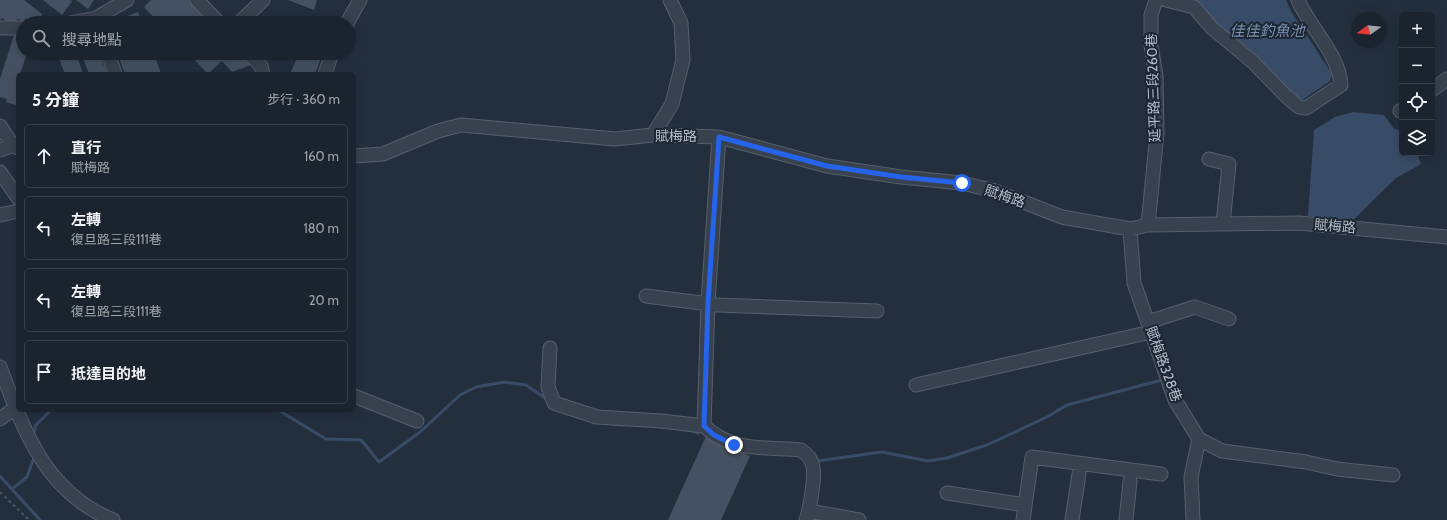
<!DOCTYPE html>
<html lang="zh-TW">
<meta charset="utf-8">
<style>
:root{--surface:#1b232e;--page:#282f3a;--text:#f1f3f6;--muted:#a0a4aa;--line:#39404a}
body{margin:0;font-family:Cabin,"Noto Sans TC",sans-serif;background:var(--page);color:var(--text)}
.controls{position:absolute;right:12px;top:12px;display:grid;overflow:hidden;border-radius:6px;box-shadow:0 2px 10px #0003}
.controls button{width:36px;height:36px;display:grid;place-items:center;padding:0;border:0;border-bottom:1px solid var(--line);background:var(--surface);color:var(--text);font:20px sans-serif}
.compass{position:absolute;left:1351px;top:12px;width:36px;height:36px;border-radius:50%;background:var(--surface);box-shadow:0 2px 10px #0003;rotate:255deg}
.stop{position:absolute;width:12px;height:12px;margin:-9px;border:3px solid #2563eb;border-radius:50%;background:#fff}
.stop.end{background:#2563eb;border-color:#fff;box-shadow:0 1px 4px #0008}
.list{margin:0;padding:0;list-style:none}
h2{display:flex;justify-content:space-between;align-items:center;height:52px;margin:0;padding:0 16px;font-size:17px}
h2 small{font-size:13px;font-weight:400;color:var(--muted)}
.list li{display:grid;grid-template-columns:26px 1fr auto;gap:12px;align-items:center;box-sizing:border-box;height:64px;margin:0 8px 8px;padding:0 8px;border:1px solid var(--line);border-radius:6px}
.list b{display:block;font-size:15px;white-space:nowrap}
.list p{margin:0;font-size:13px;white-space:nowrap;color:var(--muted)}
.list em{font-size:13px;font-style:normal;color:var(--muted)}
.icon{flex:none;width:22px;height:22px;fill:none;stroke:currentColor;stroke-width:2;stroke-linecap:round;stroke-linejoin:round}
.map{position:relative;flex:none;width:1447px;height:520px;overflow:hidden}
.search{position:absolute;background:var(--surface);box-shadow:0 2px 10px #0003;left:16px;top:16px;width:340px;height:44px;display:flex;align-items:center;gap:10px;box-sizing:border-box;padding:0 14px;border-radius:22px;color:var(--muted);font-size:15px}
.panel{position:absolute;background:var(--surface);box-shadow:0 2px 10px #0003;left:16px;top:72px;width:340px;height:340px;border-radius:6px}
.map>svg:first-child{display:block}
</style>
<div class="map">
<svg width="1447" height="520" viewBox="0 0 1447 520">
<rect width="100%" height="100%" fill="#242f3e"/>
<!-- water -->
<path fill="#394c67" d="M 1187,0 L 1286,0 L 1292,13 L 1332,74 L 1330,81 L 1299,102 Z
M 1353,112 L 1384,115 L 1394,129 L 1402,131 L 1402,153 L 1417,153 L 1421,164 L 1396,178 L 1349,224 L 1308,216 L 1314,130 L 1335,117 Z"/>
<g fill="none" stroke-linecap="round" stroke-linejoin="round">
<!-- stream -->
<path stroke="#394c67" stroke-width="3" d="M 278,410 L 326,439 L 361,440 L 379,462 L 420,432 L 460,395 L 476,387 L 505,382 L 526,385 L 548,400
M 611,424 L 623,425
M 35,430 L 35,426 L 51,410
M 688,430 L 698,433
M 817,461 L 882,452 L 928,461 L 947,458 L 987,445 L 1047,417 L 1067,405 L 1162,380
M 0,476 L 40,520
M 12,489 L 27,477 L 33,460"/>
</g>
<!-- building -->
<path fill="#455162" d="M 0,0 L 24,0 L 42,14 L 39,21 L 29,21 L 26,18 L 23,22 L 18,19 L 14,24 L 10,21 L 9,24 L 2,18 L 0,20 Z
M 43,0 L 70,0 L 72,1 L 62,15 Z
M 76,0 L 94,0 L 88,9 Z
M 151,0 L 189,0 L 211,23 L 159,23 L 144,7 Z
M 288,0 L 317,0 L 314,10 Z
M 138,12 L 142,23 L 108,23 Z
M 313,18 L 326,23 L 311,23 Z
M 15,32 L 23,35 L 23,53 L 41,53 L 39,57 L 34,56 L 33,58 L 26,56 L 20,74 L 18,74 L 16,88 L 18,89 L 18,106 L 6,102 L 7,99 L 0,97 L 0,79 Z
M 57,53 L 76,53 L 83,74 L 65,74 Z
M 81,53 L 99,53 L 107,74 L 89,74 Z
M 117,53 L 154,53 L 161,74 L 125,74 Z
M 188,53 L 240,53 L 251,65 L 232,72 L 222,61 L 208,74 Z
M 299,53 L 323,53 L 315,74 L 290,74 Z
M 706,436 L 750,456 L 721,520 L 668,520 Z"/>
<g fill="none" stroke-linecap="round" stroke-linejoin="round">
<defs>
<path id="minor" d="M 197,0 L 219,23
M 1166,0 L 1194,7 L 1212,28 L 1253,62 L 1286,96 L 1299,107 L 1306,108 L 1341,85 C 1339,54 1310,28 1298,0
M 70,23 L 96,18 L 127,0
M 239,23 L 263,0
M 347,23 L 360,0
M 0,28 L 23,28
M 108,53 L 115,74
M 248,53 L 261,66 L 263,74
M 325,74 L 332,53
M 1432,90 L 1447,79
M 1400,111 L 1402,110
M 0,126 L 10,141 L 18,148
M 653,135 L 672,104 L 683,60 L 681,23 L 670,0
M 719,137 L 708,303 L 704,426 C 731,452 765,447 801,450 C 807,454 812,460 813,467 C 815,477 810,510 806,520
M 0,150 L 14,145
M 354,156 L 383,154 L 438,131 L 461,125 L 615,139 L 653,135 L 719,137 L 827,166 L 901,177 L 962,183 L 995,191 L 1062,217 L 1130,229 L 1148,225 L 1299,223 L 1447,237
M 1209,159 L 1229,164 L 1223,224
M 0,172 L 18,198
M 0,215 L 18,211
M 1148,225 L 1157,133 L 1156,76 L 1151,45 L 1151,15 L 1156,0
M 1130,229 L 1134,283 L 1175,400 L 1199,439 L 1191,477 L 1193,520
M 646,296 L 717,305 L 877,311
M 1148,322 L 1195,307 L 1229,319
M 550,348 L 548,387 L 554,403 L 597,417 L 661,421 L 704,426
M 0,367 C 24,431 45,492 113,520
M 916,385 L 1151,332
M 354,396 L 417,421
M 0,419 L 15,408
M 1199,439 L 1222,451 L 1306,462 L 1337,469 L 1393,475
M 947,493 L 1025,505
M 809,511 L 859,520
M 1023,520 L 1032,457 L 1161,474
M 1072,520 L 1079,474
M 1126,520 L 1130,481"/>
</defs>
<!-- minor casing -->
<use href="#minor" stroke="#565f6c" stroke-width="15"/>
<!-- path -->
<path stroke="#44595c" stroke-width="2" stroke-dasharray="3 3" stroke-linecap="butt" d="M 0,492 L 29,520"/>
<!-- minor -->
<use href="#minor" stroke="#38414e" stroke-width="13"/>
</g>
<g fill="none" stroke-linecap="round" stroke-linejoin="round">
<!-- route -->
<path stroke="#2563eb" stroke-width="5" d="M 734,445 L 714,435 L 704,426 L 708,303 L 719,137 L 827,166 L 901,177 L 962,183"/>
</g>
<g text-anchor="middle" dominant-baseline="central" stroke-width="4" stroke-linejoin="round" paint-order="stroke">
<!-- street labels -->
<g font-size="14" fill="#b4bcc9" stroke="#1d2633">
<text transform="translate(1153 88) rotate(-92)">延平路三段260巷</text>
<text x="676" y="136">賦梅路</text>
<text transform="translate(1005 196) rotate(19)">賦梅路</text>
<text transform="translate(1335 226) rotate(5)">賦梅路</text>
<text transform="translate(1164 364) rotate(70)">賦梅路328巷</text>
</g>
<!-- water labels -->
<g font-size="15" font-style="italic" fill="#7c92b1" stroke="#1d2633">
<text x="1267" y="31">佳佳釣魚池</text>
</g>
</g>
</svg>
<div class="controls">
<button>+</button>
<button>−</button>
<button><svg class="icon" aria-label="locate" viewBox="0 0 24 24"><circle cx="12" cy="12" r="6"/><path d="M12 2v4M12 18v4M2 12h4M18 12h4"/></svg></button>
<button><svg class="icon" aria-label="layers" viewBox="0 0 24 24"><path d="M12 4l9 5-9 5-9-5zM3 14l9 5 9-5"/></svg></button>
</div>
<svg class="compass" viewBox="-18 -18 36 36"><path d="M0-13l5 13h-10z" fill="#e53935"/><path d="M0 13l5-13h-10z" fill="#a0a4aa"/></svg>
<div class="stop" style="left:962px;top:183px"></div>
<div class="stop end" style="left:734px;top:445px"></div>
<div class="search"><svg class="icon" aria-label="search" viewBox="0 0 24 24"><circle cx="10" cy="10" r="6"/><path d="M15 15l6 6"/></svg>搜尋地點</div>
<section class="panel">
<h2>5 分鐘<small>步行 · 360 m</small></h2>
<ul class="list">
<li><svg class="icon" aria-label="ahead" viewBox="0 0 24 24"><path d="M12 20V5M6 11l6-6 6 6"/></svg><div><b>直行</b><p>賦梅路</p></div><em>160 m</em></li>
<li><svg class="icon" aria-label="left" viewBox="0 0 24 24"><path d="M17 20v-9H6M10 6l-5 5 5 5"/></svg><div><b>左轉</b><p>復旦路三段111巷</p></div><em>180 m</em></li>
<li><svg class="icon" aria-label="left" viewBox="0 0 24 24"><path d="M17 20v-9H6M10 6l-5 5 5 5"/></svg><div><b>左轉</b><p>復旦路三段111巷</p></div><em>20 m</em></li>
<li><svg class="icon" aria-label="arrive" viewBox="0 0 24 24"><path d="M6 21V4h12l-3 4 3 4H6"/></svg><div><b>抵達目的地</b></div></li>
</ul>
</section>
</div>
